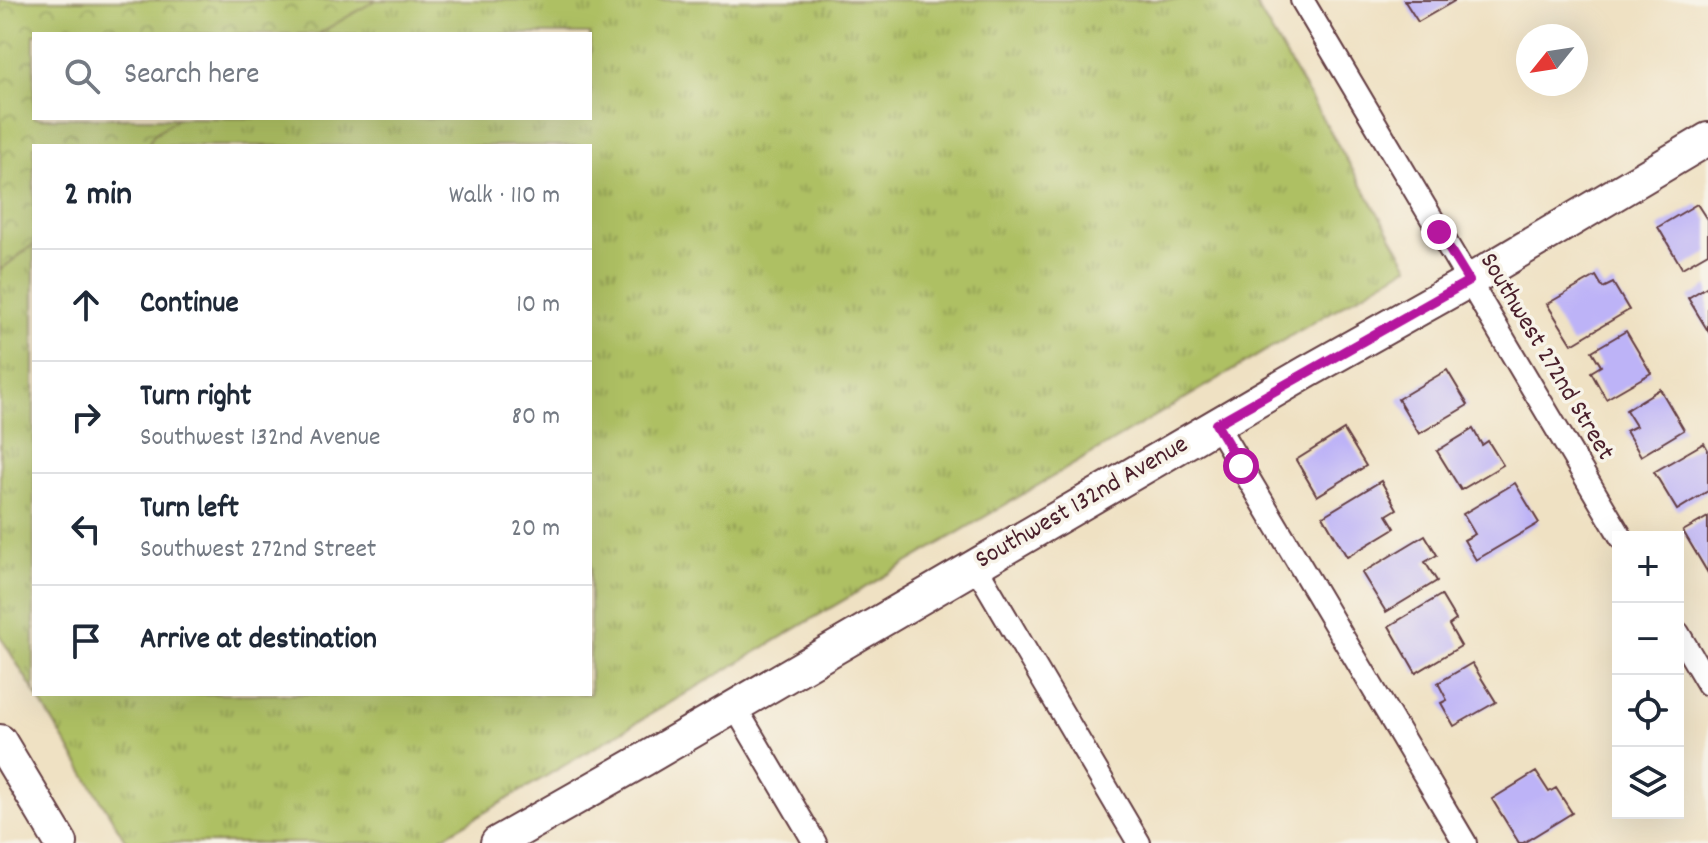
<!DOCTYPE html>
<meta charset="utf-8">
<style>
:root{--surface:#fff;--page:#f2f2f3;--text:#1f2937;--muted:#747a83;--line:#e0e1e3}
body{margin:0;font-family:Dekko,sans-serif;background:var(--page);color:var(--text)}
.controls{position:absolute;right:24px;bottom:24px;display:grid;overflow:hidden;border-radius:0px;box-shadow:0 8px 32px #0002}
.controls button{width:72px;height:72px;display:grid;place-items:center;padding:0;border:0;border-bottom:2px solid var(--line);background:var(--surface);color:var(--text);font:40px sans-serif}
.compass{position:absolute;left:1516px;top:24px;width:72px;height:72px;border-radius:50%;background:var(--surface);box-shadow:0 8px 32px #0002;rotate:240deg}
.stop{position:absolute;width:24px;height:24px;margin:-18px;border:6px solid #b5179e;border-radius:50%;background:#fff}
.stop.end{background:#b5179e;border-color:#fff;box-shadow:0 2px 8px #0008}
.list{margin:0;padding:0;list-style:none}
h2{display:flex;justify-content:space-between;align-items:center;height:104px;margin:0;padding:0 32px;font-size:34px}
h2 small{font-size:26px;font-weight:400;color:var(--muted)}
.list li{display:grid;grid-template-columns:52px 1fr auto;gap:24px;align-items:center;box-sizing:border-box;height:112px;padding:0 32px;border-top:2px solid var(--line)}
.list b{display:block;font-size:30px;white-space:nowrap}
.list p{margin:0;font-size:26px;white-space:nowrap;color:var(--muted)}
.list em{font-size:26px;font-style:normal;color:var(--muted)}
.icon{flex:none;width:44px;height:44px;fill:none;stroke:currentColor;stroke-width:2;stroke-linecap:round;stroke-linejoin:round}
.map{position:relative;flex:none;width:1708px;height:843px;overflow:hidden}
.search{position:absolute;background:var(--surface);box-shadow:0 8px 32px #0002;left:32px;top:32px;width:560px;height:88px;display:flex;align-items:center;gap:20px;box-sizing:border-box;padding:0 28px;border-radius:0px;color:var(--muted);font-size:30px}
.panel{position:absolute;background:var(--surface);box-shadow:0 8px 32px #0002;left:32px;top:144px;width:560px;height:552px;border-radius:0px}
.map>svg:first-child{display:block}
</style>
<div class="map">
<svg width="1708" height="843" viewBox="0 0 1708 843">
<defs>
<pattern id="grass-tufts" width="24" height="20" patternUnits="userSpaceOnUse" patternTransform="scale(2)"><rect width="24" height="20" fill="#aec064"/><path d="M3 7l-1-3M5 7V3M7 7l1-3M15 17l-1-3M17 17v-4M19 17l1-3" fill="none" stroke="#909b53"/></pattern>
<pattern id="park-crowns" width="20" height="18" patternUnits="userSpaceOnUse" patternTransform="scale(2)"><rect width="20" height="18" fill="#aec064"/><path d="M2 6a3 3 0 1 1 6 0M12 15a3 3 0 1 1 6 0" fill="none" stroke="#909b53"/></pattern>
</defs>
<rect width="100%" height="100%" fill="#f7f3e8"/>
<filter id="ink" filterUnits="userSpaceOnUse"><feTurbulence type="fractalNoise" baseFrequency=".0125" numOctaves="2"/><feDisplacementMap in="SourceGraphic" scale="16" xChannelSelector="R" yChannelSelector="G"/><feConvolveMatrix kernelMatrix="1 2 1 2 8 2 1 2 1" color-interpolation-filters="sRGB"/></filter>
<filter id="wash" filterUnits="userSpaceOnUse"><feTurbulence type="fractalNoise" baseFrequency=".006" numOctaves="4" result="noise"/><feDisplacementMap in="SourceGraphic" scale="32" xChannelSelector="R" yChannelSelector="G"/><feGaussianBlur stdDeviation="1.8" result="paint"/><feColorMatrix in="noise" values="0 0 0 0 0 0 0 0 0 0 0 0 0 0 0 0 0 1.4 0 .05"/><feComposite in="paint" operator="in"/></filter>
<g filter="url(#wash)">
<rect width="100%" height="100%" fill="#efe1c3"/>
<!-- grass -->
<path fill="url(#grass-tufts)" stroke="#7c7048" stroke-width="2" d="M 249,0 L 1253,0 L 1409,266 L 433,843 L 127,843 L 36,694 L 590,694 L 590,146 L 148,146 L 160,118 L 590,118 L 590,34 L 252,34 Z
M 34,244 L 34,691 L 0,636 L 0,270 Z"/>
<!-- park -->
<path fill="url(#park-crowns)" stroke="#7c7048" stroke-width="2" d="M 0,0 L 376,0 L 318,34 L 34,34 L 34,118 L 178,118 L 154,134 L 147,146 L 34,146 L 34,244 L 0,270 Z"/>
<g id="blocks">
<!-- building -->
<path fill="#bdb3f7" d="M 1404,0 L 1456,0 L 1418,22 Z
M 1697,204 L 1708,221 L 1708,253 L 1682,268 L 1658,227 Z
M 1596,276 L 1603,288 L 1613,283 L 1629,310 L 1572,344 L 1547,304 Z
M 1708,286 L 1708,331 L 1688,298 Z
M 1626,331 L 1651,373 L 1606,399 L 1591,372 L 1601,366 L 1592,351 Z
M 1447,370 L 1468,405 L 1419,434 L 1398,399 Z
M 1660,389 L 1684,430 L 1641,456 L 1626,431 L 1636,426 L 1626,410 Z
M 1473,429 L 1482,445 L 1488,441 L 1503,465 L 1461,490 L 1437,451 Z
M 1344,430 L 1366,466 L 1317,496 L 1296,460 Z
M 1704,443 L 1708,450 L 1708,491 L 1677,510 L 1654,472 Z
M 1381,481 L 1397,509 L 1387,515 L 1395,528 L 1347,557 L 1323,516 Z
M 1515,483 L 1539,523 L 1476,560 L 1464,540 L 1475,534 L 1463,514 Z
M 1708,517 L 1708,573 L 1683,531 Z
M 1425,535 L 1437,555 L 1425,562 L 1437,581 L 1386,612 L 1362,573 Z
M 1441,595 L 1456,620 L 1449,625 L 1461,646 L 1416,673 L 1389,626 Z
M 1472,663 L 1496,702 L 1454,726 L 1441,703 L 1447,700 L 1438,683 Z
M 1536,772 L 1549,792 L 1556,788 L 1572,813 L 1523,843 L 1519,843 L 1492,799 Z"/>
</g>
</g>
<g filter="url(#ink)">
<use href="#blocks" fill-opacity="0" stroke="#633c42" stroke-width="2"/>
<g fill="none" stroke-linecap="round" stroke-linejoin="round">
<defs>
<path id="street" d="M 1302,0 L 1621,537
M 1216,424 L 1465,843
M 975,565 L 1139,843
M 1678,633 L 1708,684
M 735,707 L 815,843"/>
<path id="secondary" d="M 0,741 L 61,843
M 497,843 L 645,759 L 1307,372 L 1469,281 L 1708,139"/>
</defs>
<!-- street casing -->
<use href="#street" stroke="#633c42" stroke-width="26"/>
<!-- secondary casing -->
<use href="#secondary" stroke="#633c42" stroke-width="36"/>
<!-- street -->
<use href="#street" stroke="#fff" stroke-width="22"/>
<!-- secondary -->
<use href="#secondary" stroke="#fff" stroke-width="32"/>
</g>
</g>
<g fill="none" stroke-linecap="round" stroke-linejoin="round" filter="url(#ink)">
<!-- route -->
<path stroke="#b5179e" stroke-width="10" d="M 1241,466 L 1216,424 L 1469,281 L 1439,232"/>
</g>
<g text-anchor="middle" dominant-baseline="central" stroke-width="7" stroke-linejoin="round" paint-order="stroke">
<!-- street labels -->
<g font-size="26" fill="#4a1f2b" stroke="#f7f3e8">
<text transform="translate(1546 357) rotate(59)">Southwest 272nd Street</text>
<text transform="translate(1082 503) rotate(-30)">Southwest 132nd Avenue</text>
</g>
</g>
</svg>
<div class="controls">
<button>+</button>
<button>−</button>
<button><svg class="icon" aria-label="locate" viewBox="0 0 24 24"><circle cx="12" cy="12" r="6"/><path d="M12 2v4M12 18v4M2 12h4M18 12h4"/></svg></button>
<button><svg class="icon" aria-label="layers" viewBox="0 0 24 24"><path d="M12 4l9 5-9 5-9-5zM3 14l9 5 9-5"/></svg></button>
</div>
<svg class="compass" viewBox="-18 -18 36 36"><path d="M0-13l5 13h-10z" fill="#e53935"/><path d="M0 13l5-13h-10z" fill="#747a83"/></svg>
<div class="stop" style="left:1241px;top:466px"></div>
<div class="stop end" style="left:1439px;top:232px"></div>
<div class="search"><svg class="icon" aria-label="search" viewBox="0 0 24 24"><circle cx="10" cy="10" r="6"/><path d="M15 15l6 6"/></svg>Search here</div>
<section class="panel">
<h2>2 min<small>Walk · 110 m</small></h2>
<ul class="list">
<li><svg class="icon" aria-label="ahead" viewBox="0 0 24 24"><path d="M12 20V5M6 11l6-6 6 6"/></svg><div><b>Continue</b></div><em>10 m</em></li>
<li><svg class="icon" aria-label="right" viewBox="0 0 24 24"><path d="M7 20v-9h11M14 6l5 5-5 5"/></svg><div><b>Turn right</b><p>Southwest 132nd Avenue</p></div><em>80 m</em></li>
<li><svg class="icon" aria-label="left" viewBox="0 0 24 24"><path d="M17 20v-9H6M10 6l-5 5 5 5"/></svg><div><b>Turn left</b><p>Southwest 272nd Street</p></div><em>20 m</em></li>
<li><svg class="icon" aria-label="arrive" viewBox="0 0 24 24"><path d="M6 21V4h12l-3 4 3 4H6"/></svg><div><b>Arrive at destination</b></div></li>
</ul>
</section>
</div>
